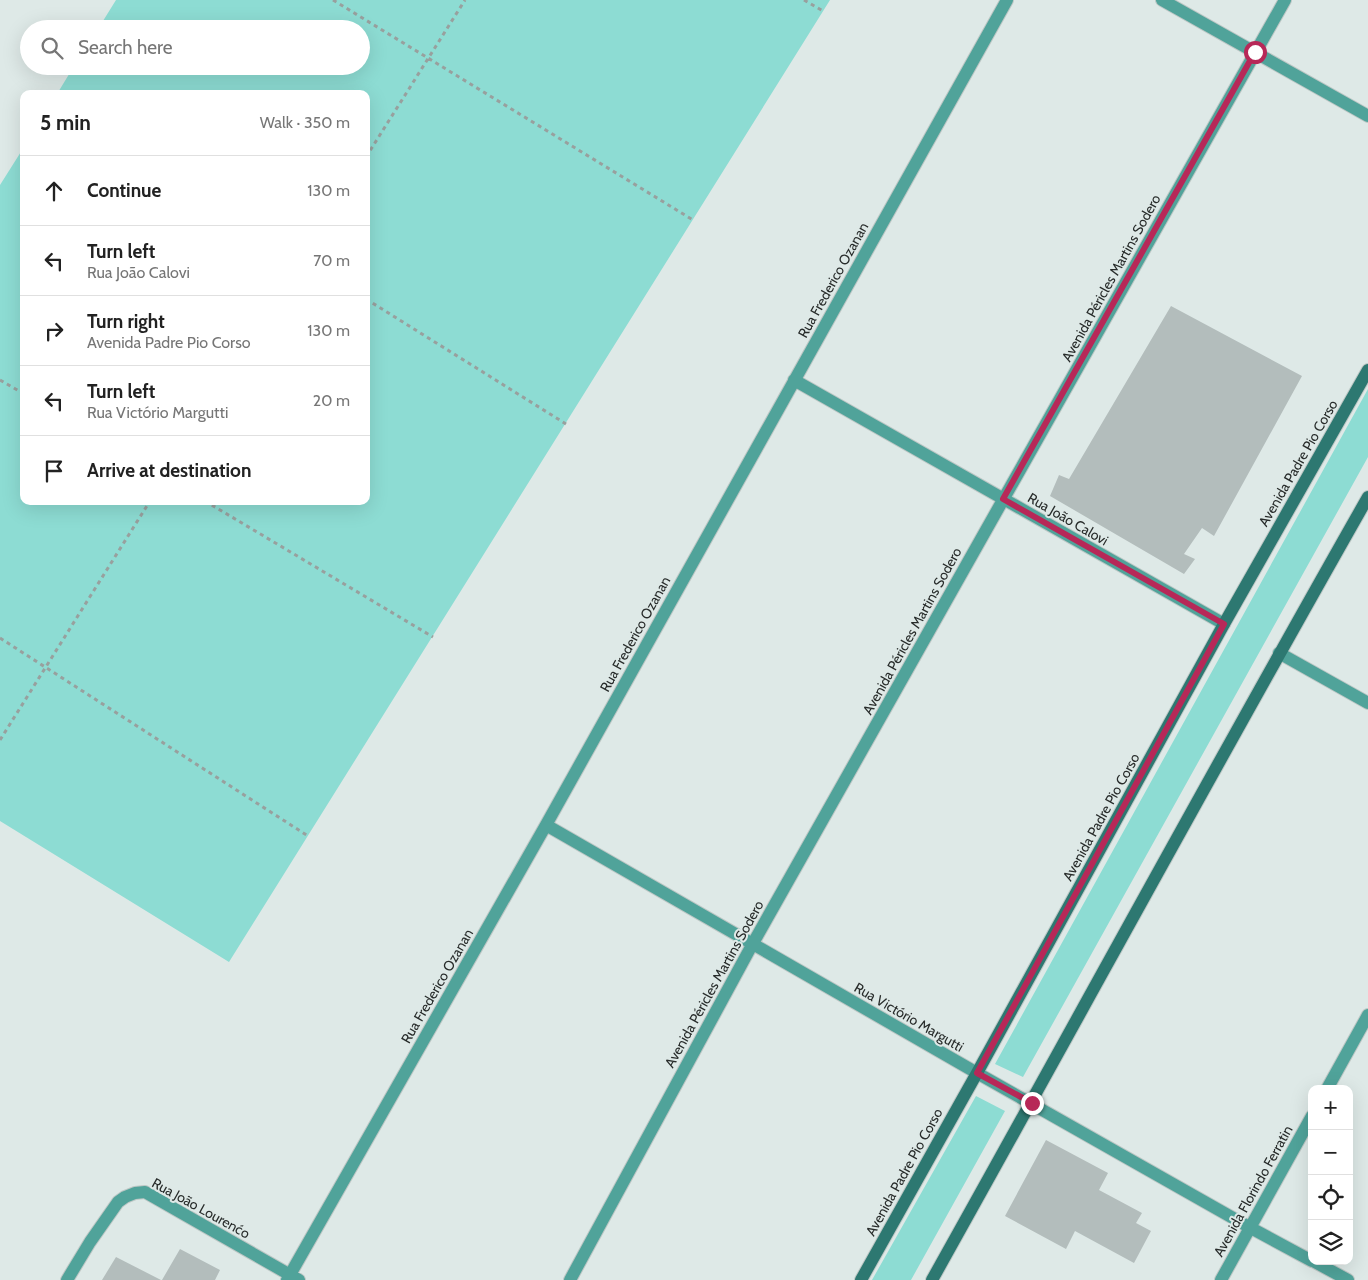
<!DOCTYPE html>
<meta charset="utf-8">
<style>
:root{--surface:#fff;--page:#f2f2f2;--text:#222;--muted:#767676;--line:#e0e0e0}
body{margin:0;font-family:Cabin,sans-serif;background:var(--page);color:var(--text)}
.controls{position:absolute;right:15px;bottom:15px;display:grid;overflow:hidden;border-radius:10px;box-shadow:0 5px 20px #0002}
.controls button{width:45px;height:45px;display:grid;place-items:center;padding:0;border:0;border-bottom:1px solid var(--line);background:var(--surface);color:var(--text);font:25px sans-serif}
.stop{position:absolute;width:15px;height:15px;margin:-11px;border:4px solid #b72858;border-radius:50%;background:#fff}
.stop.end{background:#b72858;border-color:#fff;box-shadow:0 1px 5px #0008}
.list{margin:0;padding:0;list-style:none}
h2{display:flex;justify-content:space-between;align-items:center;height:65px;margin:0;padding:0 20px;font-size:21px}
h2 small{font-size:16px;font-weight:400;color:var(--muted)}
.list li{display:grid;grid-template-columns:32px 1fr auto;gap:15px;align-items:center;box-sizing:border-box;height:70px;padding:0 20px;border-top:1px solid var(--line)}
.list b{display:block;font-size:19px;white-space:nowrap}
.list p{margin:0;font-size:16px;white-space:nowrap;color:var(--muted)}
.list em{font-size:16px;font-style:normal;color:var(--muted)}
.icon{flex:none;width:28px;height:28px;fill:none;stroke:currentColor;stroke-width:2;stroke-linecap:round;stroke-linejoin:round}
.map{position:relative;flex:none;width:1368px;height:1280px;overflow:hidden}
.search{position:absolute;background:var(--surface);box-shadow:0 5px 20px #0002;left:20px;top:20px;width:350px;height:55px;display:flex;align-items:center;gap:12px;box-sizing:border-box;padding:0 18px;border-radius:28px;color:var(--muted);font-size:19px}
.panel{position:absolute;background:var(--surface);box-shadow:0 5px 20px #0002;left:20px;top:90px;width:350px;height:415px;border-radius:10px}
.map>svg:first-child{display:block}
</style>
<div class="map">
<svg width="1368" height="1280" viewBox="0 0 1368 1280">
<rect width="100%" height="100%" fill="#dee9e7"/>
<!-- green -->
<path fill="#8ddcd3" d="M 116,0 L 830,0 L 229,962 L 0,821 L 0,185 L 24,147 L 24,501 L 366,501 L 366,94 L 57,94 L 74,66 L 361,66 L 361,29 L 98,29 Z
M 1368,389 L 1368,457 L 1023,1077 L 995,1064 Z
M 976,1096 L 1005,1111 L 911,1280 L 872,1280 Z"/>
<!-- building -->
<path fill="#b3bdbc" d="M 1171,306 L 1302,376 L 1214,536 L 1202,528 L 1184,554 L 1195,559 L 1184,574 L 1050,496 L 1059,475 L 1069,479 Z
M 1046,1140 L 1108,1173 L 1099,1190 L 1142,1213 L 1136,1223 L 1151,1231 L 1134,1263 L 1075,1231 L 1066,1249 L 1005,1216 Z
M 180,1249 L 220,1270 L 215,1280 L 162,1280 Z
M 116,1257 L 161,1280 L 102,1280 Z"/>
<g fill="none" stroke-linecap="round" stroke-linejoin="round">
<defs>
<path id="street" d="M 1162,0 L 1368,116
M 794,380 L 1224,624
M 1279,653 L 1368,703
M 546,825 L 977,1073 L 1249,1227 L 1312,1261
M 1327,1089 L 1368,1015
M 1313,1261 L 1348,1280
M 67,1280 L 90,1242 L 118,1202 L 125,1197 L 135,1193 L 145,1192 L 299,1280
M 287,1280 L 546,825 L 1007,0
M 570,1280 L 752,945 L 1285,0
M 1221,1280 L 1312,1116"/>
<path id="secondary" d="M 861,1280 L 977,1073 L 1224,624 L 1368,370
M 932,1280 C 1078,1019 1220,757 1368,497"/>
</defs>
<!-- street casing -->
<use href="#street" stroke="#bdc7c5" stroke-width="14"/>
<!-- secondary casing -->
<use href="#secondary" stroke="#bdc7c5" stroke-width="14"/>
<!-- path -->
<path stroke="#98a09e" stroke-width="3" stroke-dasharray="4 4" stroke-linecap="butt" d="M 333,0 L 693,220
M 804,0 L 823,11
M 366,157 L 465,0
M 366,299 L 566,424
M 0,380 L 24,394
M 205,501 L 433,637
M 0,638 L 308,836
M 0,740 L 150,501"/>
<!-- street -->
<use href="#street" stroke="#50a39a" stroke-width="12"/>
<!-- secondary -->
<use href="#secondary" stroke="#2d7871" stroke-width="12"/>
</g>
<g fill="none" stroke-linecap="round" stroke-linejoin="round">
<!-- route -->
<path stroke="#b72858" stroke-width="6" d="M 1032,1103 L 977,1073 L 1224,624 L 1003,499 L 1255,52"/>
</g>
<g text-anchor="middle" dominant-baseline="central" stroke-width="4" stroke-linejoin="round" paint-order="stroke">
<!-- street labels -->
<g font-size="14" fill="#282c2b" stroke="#dee9e7">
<text transform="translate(1111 278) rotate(-61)">Avenida Péricles Martins Sodero</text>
<text transform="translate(833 280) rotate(-61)">Rua Frederico Ozanan</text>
<text transform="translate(1298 463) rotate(-60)">Avenida Padre Pio Corso</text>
<text transform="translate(1068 519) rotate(30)">Rua João Calovi</text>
<text transform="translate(912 631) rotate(-61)">Avenida Péricles Martins Sodero</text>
<text transform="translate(635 634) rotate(-61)">Rua Frederico Ozanan</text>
<text transform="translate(1101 817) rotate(-61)">Avenida Padre Pio Corso</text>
<text transform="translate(714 984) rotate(-61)">Avenida Péricles Martins Sodero</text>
<text transform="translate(437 986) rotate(-60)">Rua Frederico Ozanan</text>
<text transform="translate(909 1017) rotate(30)">Rua Victório Margutti</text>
<text transform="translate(904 1172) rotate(-61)">Avenida Padre Pio Corso</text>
<text transform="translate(1253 1191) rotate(-61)">Avenida Florindo Ferratin</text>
<text transform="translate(201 1208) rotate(29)">Rua João Lourenćo</text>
</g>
</g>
</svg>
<div class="controls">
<button>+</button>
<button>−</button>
<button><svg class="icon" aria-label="locate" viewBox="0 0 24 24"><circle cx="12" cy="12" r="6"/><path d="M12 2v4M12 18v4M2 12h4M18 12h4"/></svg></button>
<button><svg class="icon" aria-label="layers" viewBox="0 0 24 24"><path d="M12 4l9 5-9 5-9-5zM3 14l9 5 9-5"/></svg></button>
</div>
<div class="stop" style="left:1255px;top:52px"></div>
<div class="stop end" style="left:1032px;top:1103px"></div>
<div class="search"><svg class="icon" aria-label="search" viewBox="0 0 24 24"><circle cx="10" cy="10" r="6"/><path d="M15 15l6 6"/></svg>Search here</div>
<section class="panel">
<h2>5 min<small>Walk · 350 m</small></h2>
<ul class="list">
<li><svg class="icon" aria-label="ahead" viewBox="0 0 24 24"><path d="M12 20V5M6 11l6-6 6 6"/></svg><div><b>Continue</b></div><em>130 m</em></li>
<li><svg class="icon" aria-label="left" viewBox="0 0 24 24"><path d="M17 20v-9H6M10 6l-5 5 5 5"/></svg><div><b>Turn left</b><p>Rua João Calovi</p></div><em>70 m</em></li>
<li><svg class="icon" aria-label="right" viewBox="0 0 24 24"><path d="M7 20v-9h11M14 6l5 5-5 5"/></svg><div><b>Turn right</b><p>Avenida Padre Pio Corso</p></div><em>130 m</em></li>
<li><svg class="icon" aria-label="left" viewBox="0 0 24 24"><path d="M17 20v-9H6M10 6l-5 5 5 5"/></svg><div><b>Turn left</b><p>Rua Victório Margutti</p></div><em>20 m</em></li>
<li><svg class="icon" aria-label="arrive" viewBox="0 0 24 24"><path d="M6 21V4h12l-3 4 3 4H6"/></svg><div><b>Arrive at destination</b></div></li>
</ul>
</section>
</div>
